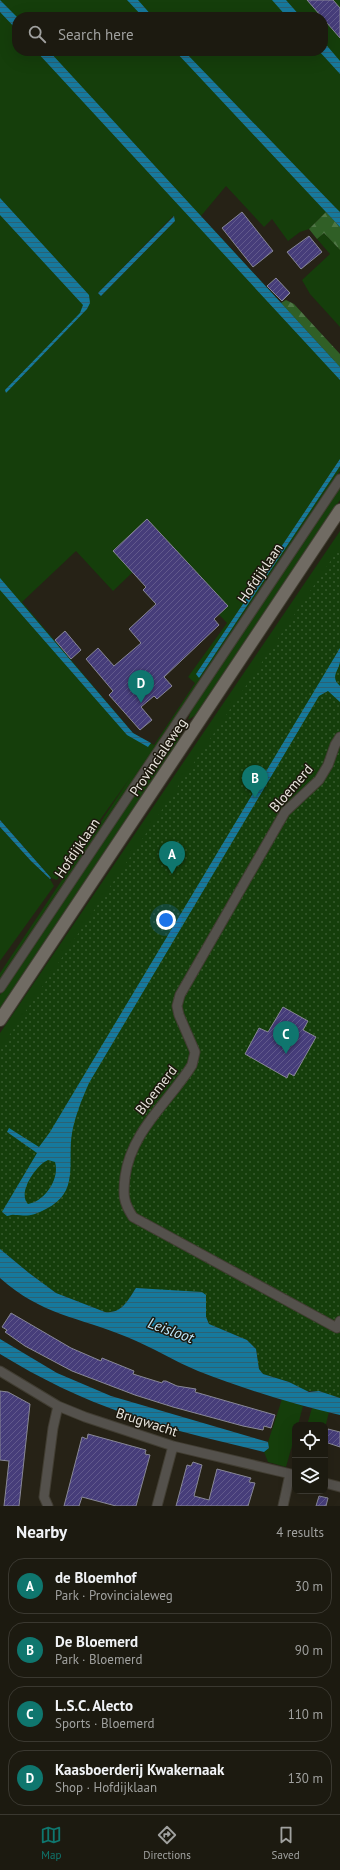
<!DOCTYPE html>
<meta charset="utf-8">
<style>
:root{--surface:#1c1a10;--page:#252319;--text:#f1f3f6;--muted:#a0a19f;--line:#3a3830;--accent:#0f766e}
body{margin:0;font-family:"PT Sans",sans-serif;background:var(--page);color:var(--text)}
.controls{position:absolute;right:12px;bottom:12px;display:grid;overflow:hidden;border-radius:8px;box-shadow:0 4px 16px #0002}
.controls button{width:36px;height:36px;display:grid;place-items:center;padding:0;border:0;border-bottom:1px solid var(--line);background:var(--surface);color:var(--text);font:20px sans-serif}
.you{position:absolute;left:166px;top:920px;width:14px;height:14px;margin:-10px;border:3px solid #fff;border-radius:50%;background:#1a73e8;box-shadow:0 0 0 6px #1a73e833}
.badge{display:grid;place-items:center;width:26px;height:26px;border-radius:50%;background:var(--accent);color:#fff;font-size:13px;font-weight:700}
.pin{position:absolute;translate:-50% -33px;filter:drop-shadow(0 1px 2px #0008)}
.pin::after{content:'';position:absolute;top:21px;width:14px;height:12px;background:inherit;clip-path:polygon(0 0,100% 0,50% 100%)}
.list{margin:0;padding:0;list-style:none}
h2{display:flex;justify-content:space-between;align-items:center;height:52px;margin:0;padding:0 16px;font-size:17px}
h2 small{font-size:13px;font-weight:400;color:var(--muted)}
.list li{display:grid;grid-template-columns:26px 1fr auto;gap:12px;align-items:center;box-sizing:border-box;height:56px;margin:0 8px 8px;padding:0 8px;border:1px solid var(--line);border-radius:16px}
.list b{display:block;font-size:15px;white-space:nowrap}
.list p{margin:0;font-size:13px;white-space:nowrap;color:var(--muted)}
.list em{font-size:13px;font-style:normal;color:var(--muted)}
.icon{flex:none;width:22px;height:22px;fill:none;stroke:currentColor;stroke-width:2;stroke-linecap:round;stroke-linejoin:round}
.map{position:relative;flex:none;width:340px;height:1506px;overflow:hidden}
.search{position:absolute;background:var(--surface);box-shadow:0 4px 16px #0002;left:12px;right:12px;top:12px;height:44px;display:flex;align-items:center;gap:10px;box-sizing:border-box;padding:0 14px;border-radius:16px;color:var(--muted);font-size:15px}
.sheet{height:308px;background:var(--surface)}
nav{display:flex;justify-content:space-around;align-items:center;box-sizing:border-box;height:56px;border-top:1px solid var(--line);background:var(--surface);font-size:11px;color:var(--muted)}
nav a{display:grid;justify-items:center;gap:2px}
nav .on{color:var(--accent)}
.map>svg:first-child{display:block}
</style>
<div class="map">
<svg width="340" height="1506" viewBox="0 0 340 1506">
<defs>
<pattern id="forest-firs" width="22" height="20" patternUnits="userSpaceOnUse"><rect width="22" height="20" fill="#305f26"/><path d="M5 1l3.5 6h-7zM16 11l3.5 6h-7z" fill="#4e7645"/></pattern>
<pattern id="park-dots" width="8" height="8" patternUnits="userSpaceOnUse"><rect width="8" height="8" fill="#153e0b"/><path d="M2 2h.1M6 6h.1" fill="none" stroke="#375a2e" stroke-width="1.8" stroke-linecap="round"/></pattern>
<pattern id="water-rules" width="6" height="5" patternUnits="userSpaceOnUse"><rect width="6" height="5" fill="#16799d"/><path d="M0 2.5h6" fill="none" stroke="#2c6274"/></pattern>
<pattern id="building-hatch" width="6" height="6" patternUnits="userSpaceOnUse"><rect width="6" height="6" fill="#463d7a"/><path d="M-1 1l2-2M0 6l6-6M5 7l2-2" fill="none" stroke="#61598c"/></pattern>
</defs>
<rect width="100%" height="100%" fill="#262216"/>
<!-- grass -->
<path fill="#153e0b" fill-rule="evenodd" d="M 0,0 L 340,0 L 340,227 L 326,212 L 309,229 L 300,232 L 288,241 L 272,219 L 264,227 L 226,186 L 201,216 L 340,367 L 340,471 L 0,981 L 0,973 L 130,778 L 57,880 L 51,878 L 0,820 ZM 17,17 L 323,17 L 323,51 L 17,51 ZM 173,216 L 175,221 L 101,296 L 98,293 ZM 156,550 L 227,623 L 188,677 L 195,683 L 154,745 L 133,733 L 22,602 L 76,551 L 113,591 Z
M 324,233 L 340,250 L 340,327 L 310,294 L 302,280 L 330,254 L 317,239 Z
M 340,485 L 340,500 L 199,713 L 188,720 L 193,705 Z
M 340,531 L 340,556 L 0,1056 L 0,1033 Z
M 178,729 L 181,731 L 178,743 L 0,1010 L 0,995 Z
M 0,827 L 31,861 L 50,879 L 54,886 L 0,961 Z
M 282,1399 L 303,1406 L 298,1425 L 295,1425 L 295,1435 L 286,1467 L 268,1462 L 264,1452 L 269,1448 L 268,1442 Z
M 312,1408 L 329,1412 L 325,1428 L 325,1425 L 307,1425 Z"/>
<!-- forest -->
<path fill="url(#forest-firs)" d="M 326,212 L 340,227 L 340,250 L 324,233 L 317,239 L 309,229 Z
M 286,300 L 294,304 L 340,354 L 340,367 L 281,303 Z"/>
<!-- park -->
<path fill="url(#park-dots)" d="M 340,547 L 340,1398 L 319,1391 L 306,1391 L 289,1382 L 263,1374 L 259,1369 L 256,1349 L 247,1340 L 209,1324 L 206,1317 L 206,1299 L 168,1291 L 136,1288 C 128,1300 122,1314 105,1312 L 56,1293 L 29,1273 L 0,1249 L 0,1049 Z"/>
<!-- water -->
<path fill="url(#water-rules)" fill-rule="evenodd" d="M 0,0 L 17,17 L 17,30 L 0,12 Z
M 127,0 L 138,0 L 153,17 L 143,17 Z
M 272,0 L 286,0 L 301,17 L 287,17 Z
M 323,41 L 340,61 L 340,74 L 319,51 L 323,51 Z
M 36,51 L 49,51 L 340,367 L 340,380 Z
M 175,51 L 184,51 L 333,205 L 340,212 L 340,227 Z
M 0,198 L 89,295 L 90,303 L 87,309 L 6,393 L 5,390 L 80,313 L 83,305 L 0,215 Z
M 174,216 L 175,221 L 101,296 L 98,293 Z
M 340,459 L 340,466 L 199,678 L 196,674 Z
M 0,578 L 133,733 L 151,743 L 148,747 L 127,735 L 0,590 Z
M 340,648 C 340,653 340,658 340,662 C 338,672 330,677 340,686 L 340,702 L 328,691 L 319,696 L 89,1083 C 82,1099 75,1116 72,1133 C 67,1163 80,1192 46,1209 C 32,1216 30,1216 15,1215 C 11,1214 9,1216 7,1216 L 2,1212 L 37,1153 L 7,1132 L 9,1128 L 39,1147 L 50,1132 ZM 48,1160 L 55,1162 C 60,1179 45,1201 28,1204 C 17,1193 36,1165 48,1160 Z
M 0,820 L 51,878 L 50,879 L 31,861 L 0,827 Z
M 0,1249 L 29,1273 L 56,1293 L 105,1312 C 122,1314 128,1300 136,1288 L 202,1292 L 206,1295 L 206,1317 L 209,1324 L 247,1340 L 256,1349 L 259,1369 L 263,1374 L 289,1382 L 309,1392 L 319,1391 L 340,1398 L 340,1415 C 292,1404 244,1389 198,1371 C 174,1361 152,1347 127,1337 C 79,1317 41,1315 0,1278 Z
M 0,1339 L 57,1373 L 111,1396 L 268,1442 L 269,1448 L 264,1452 C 218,1440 170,1431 126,1414 C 82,1399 39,1378 0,1354 Z"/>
<!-- building -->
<path fill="url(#building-hatch)" stroke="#888896" d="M 307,0 L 333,0 L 340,8 L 340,38 Z
M 242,212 L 273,251 L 253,267 L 222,228 Z
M 309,236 L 322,252 L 301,269 L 287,252 Z
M 276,278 L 290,293 L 282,301 L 267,286 Z
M 147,519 L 228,606 L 214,619 L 219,625 L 164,677 L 172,686 L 157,699 L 154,696 L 141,707 L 152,720 L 140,730 L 109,695 L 113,691 L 86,659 L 98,648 L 114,666 L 141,643 L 129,629 L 156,604 L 143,590 L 146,587 L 113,551 Z
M 65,631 L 81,650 L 71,659 L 55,640 Z
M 283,1007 L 308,1021 L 303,1030 L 316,1037 L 294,1076 L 289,1073 L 287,1078 L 245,1054 L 259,1028 L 268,1032 Z
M 11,1313 L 71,1348 L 101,1361 L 102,1358 L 134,1371 L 133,1374 L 162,1383 L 163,1381 L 166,1381 L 177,1386 L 196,1389 L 195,1392 L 275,1415 L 271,1428 L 264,1426 L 263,1430 L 243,1426 L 173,1407 L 135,1395 L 72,1371 L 25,1346 L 5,1332 L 7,1330 L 2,1327 Z
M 0,1391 L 8,1392 L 30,1404 L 19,1506 L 4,1506 L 9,1461 L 0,1460 Z
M 328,1429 L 340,1432 L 340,1447 L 325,1442 Z
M 88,1434 L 146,1450 L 145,1454 L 150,1455 L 136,1506 L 116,1506 L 82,1497 L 79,1506 L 64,1506 L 82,1437 L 87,1439 Z
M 193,1462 L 202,1465 L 194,1496 L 209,1500 L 217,1469 L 251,1478 L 249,1482 L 255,1483 L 248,1506 L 176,1506 L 187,1465 L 191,1466 Z
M 319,1496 L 328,1498 L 326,1506 L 316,1506 Z"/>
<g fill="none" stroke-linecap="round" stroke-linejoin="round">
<defs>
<path id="minor" d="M 340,737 L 335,745 L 328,765 L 319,780 L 285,812 L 180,995 L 177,1006 L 179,1015 L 195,1052 L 192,1065 C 169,1102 131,1131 125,1177 C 123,1194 123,1202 133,1217 L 337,1328 L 340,1321
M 0,988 L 340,479
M 0,1371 L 58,1406 L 85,1417 L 173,1446 L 295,1475
M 325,1483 L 340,1487
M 48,1506 L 44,1497 L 53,1428 L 58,1406
M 157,1506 L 173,1446
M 283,1506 L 290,1474"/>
<path id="secondary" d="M 0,1020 L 340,510"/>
</defs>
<!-- minor casing -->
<use href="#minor" stroke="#413d32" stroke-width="11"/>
<!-- secondary casing -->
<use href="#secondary" stroke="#413d32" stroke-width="14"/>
<!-- minor -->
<use href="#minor" stroke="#54514c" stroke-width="9"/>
<!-- secondary -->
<use href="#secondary" stroke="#706b63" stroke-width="12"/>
</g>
<g text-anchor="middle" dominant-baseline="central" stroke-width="3" stroke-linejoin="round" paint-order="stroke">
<!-- street labels -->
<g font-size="14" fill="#e8e5dd" stroke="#1c180d">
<text transform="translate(260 573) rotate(-56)">Hofdijklaan</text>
<text transform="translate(158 757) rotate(-56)">Provincialeweg</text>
<text transform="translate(291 788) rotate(-49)">Bloemerd</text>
<text transform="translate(77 848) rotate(-56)">Hofdijklaan</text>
<text transform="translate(156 1090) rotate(-52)">Bloemerd</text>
<text transform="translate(147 1422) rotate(18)">Brugwacht</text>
</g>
<!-- water labels -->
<g font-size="15" font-style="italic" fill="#bee9fd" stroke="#1c180d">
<text transform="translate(171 1330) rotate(20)">Leisloot</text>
</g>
</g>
</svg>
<div class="controls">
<button><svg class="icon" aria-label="locate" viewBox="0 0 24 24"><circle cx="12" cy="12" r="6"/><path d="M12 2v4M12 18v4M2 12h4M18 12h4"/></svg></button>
<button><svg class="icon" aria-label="layers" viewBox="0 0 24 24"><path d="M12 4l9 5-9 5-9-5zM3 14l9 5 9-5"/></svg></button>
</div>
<div class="you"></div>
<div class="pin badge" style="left:172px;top:874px">A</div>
<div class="pin badge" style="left:255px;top:798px">B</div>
<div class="pin badge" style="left:286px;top:1054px">C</div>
<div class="pin badge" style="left:141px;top:703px">D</div>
<div class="search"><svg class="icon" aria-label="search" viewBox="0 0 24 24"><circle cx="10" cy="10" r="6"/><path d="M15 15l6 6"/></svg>Search here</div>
</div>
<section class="sheet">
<h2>Nearby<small>4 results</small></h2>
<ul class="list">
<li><span class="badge">A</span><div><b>de Bloemhof</b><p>Park · Provincialeweg</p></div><em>30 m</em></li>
<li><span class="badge">B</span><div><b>De Bloemerd</b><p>Park · Bloemerd</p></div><em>90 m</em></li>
<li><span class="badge">C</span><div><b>L.S.C. Alecto</b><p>Sports · Bloemerd</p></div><em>110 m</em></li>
<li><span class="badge">D</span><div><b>Kaasboerderij Kwakernaak</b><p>Shop · Hofdijklaan</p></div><em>130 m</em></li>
</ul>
</section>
<nav>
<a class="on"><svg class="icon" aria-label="map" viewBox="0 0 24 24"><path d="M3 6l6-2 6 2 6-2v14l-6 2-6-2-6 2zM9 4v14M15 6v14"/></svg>Map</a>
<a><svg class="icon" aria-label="directions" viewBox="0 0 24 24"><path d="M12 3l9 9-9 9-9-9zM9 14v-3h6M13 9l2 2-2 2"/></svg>Directions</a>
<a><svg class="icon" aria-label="saved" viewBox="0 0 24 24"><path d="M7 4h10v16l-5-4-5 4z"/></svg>Saved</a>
</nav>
